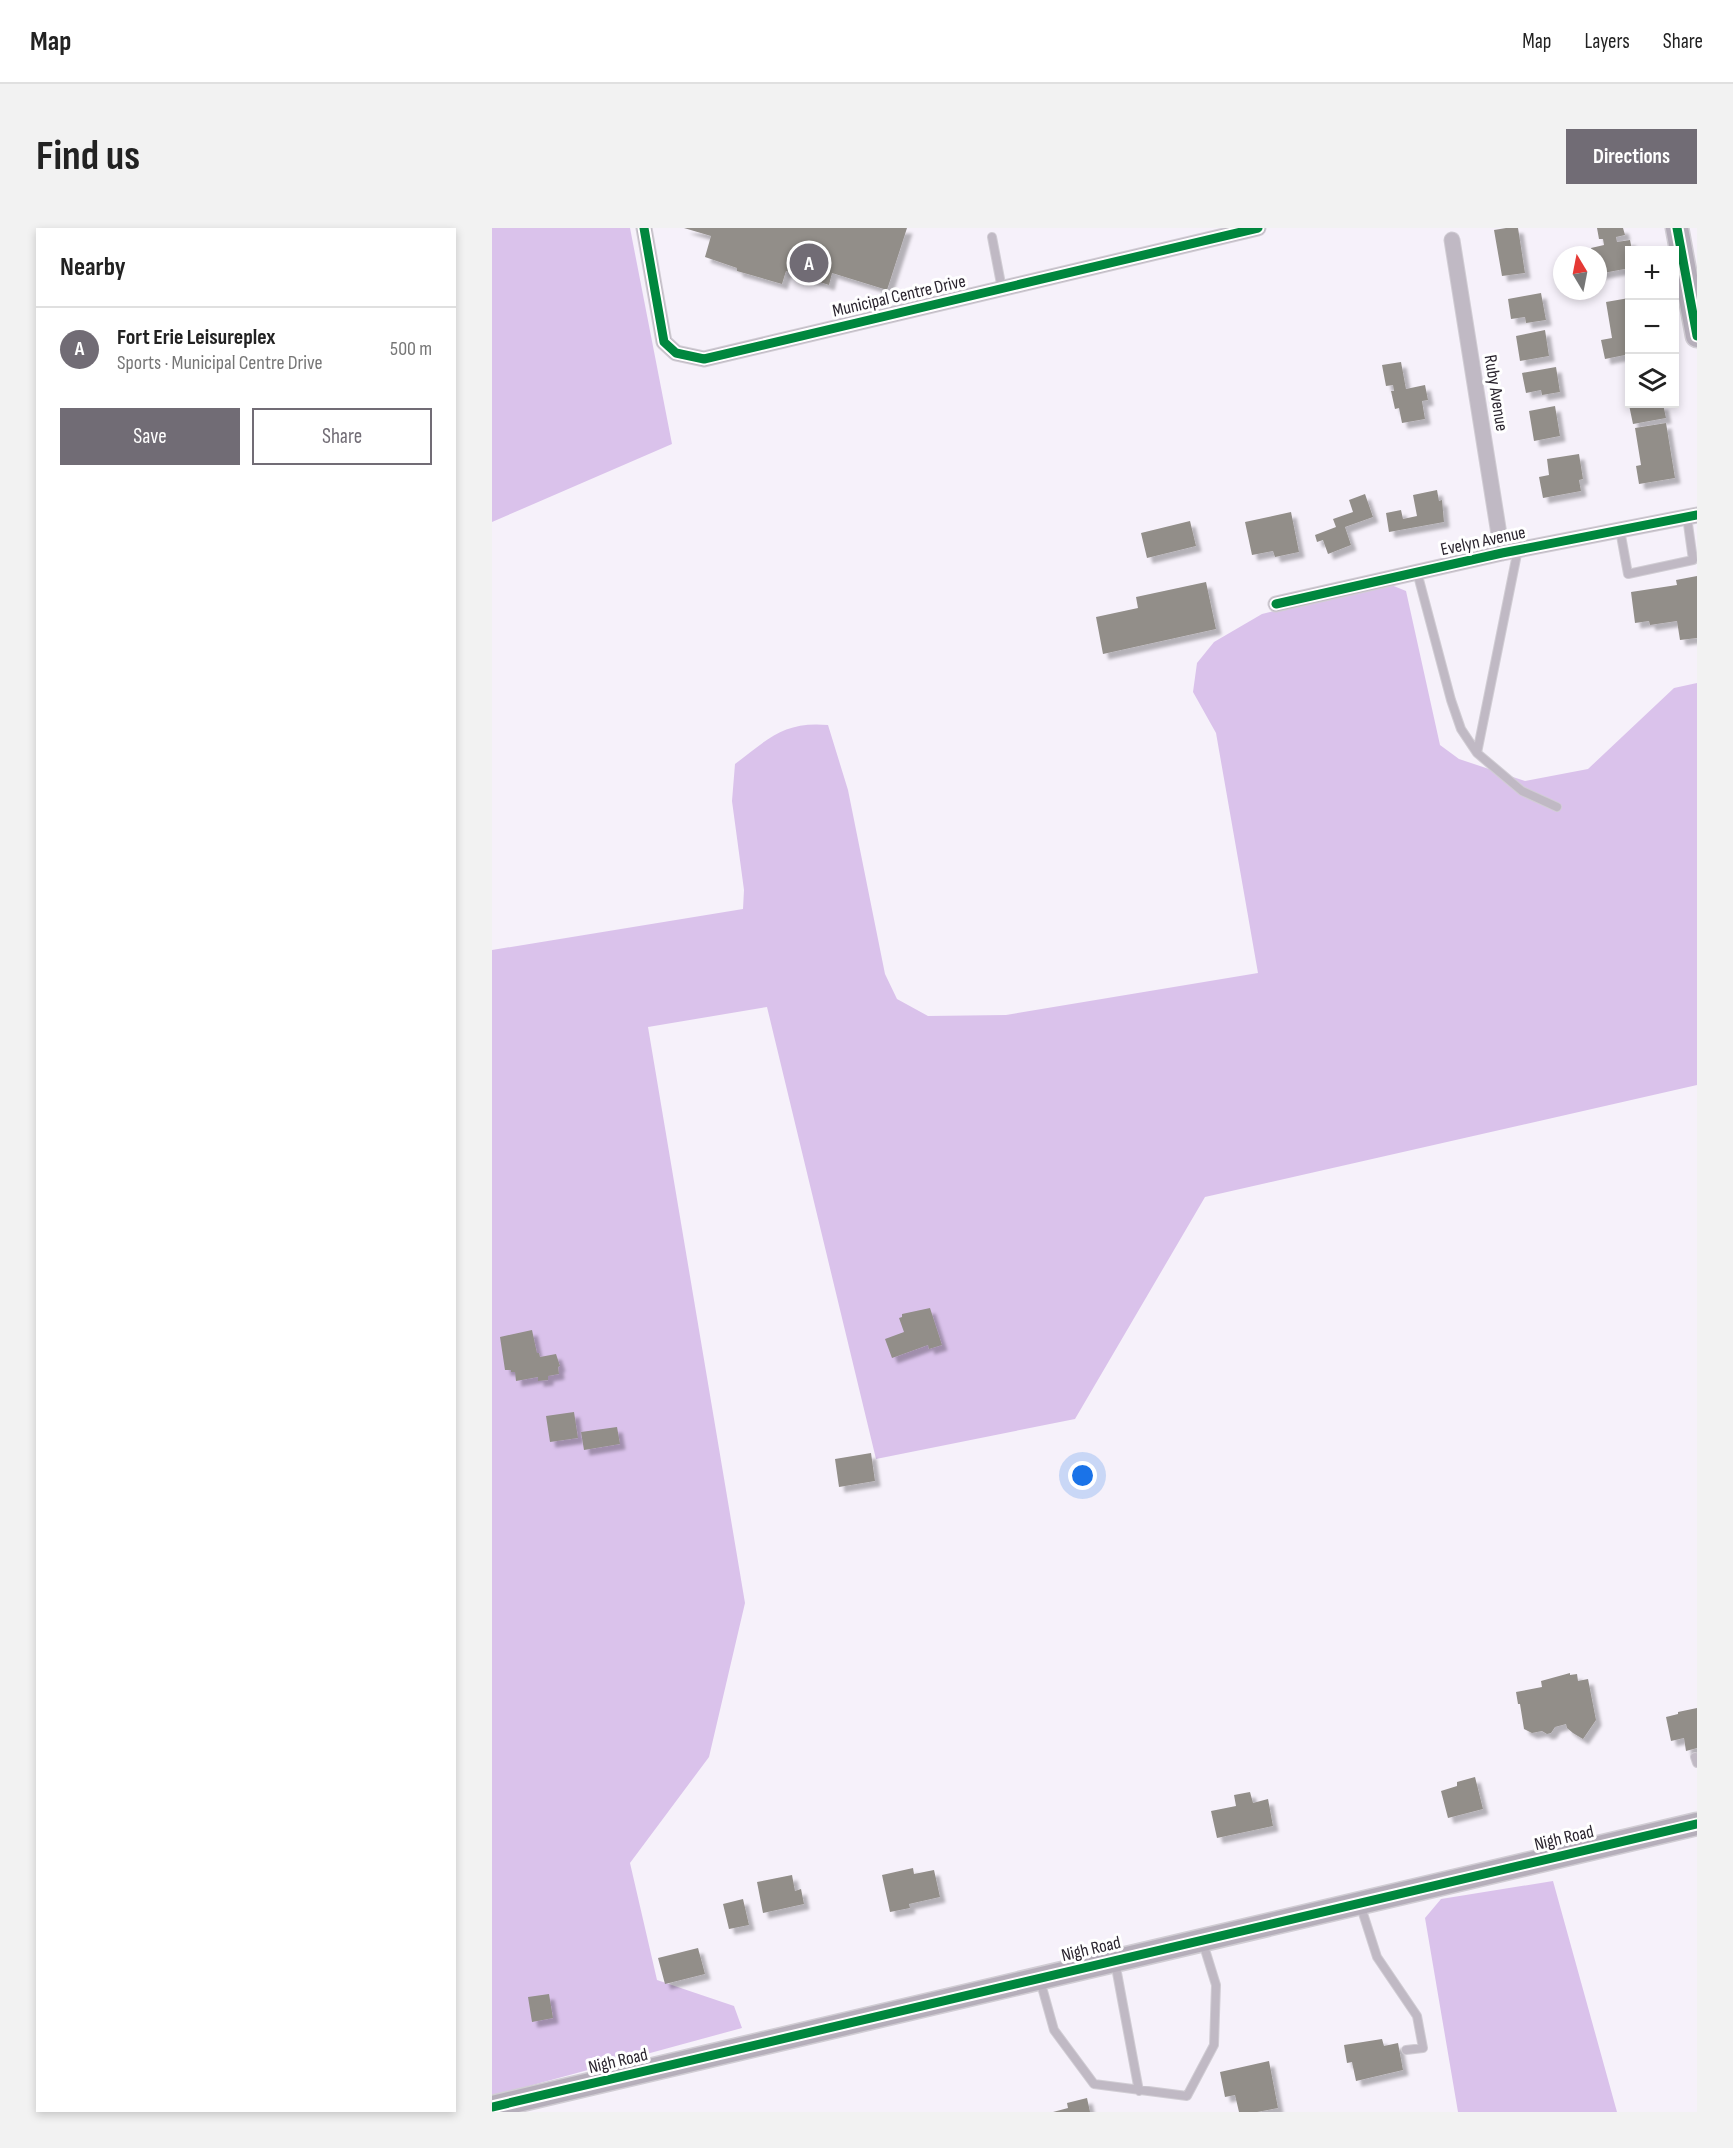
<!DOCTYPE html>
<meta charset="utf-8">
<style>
:root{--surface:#fff;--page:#f2f2f2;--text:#222;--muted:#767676;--line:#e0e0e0;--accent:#716c75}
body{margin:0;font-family:"Sofia Sans Condensed",sans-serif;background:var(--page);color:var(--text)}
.controls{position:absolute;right:18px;top:18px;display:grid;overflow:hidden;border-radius:0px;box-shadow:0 3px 9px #0003}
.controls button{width:54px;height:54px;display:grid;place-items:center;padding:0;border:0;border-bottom:2px solid var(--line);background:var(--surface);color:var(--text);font:30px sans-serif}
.compass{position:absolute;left:1061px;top:18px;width:54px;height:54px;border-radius:50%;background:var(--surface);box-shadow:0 3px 9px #0003;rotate:350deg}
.you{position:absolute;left:591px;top:1248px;width:21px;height:21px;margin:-15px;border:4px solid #fff;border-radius:50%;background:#1a73e8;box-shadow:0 0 0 9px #1a73e833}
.badge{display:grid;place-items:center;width:39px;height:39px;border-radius:50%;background:var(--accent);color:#fff;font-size:20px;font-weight:700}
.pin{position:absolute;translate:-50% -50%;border:3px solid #fff;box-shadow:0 2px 6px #0006}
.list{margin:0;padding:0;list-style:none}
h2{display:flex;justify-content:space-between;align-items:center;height:78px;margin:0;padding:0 24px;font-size:26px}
h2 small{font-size:20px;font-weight:400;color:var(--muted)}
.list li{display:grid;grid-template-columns:39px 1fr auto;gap:18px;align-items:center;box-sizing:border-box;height:84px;padding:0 24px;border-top:2px solid var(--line)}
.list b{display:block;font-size:22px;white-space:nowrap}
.list p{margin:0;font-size:20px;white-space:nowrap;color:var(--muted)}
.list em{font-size:20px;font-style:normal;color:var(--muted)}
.actions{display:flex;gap:12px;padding:18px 24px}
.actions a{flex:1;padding:14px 0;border:2px solid var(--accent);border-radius:0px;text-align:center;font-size:21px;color:var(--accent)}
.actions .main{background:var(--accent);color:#fff}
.icon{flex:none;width:33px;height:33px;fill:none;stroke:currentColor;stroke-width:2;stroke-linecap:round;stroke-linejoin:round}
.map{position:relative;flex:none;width:1205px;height:1884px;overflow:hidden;border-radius:0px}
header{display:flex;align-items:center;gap:36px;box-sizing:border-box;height:84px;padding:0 30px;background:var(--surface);border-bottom:2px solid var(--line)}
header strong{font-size:28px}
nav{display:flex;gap:33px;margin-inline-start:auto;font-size:21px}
.intro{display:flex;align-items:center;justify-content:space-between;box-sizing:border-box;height:144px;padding:0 36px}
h1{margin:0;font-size:42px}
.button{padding:15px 27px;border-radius:0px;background:var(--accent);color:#fff;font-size:21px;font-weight:700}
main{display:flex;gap:36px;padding:0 36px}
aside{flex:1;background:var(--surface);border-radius:0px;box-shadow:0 3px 9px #0003}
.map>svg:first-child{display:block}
</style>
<header>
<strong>Map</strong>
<nav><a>Map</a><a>Layers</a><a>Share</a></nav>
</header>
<div class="intro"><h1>Find us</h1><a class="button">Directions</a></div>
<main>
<aside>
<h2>Nearby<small></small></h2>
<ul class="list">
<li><span class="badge">A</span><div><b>Fort Erie Leisureplex</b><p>Sports · Municipal Centre Drive</p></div><em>500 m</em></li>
</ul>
<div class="actions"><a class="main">Save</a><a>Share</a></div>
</aside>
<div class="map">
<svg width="1205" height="1884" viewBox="0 0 1205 1884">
<defs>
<filter id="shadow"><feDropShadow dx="5.5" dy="5.5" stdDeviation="1.5" flood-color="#0004"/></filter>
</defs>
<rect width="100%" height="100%" fill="#f6f1fa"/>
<!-- forest -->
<path fill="#dac2eb" d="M 0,0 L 138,0 L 180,216 L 0,294 Z
M 892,354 L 914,363 L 948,517 L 967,531 L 1033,553 L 1096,541 L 1182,460 L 1205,455 L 1205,857 L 713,969 L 583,1191 L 384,1231 L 275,779 L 156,799 L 253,1375 L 217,1529 L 138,1635 L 165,1752 L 242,1778 L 250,1800 L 0,1868 L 0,722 L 251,681 L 252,662 L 240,573 L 243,536 C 276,511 292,493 336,497 L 356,562 L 393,746 L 405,771 L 436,788 L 514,787 L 766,745 L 724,505 L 701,464 L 705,435 L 722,414 L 770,386 Z
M 1061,1653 L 1125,1884 L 966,1884 L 933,1690 L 949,1671 Z"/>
<!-- building -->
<path fill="#928e89" filter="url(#shadow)" d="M 192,0 L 415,0 L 395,62 L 340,45 L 337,57 L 294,43 L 290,56 L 245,43 L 245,40 L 213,29 L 219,8 Z
M 1014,0 L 1026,0 L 1033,45 L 1010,48 L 1002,2 Z
M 1105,0 L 1131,0 L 1133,7 L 1124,9 L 1125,14 L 1138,12 L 1140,22 L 1138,22 L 1138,40 L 1106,46 L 1106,27 L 1100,27 L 1099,20 L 1112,17 L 1111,11 L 1107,11 Z
M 1049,65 L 1054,92 L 1034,95 L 1033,89 L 1019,91 L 1016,71 Z
M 1137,70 L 1138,126 L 1113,131 L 1109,112 L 1120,110 L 1114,74 Z
M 1053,102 L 1057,128 L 1028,133 L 1024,108 Z
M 909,134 L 914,161 L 933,157 L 936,172 L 930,173 L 933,191 L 910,195 L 907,180 L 903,181 L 899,163 L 902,163 L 901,157 L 894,158 L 890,137 Z
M 1064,139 L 1068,164 L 1050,167 L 1049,162 L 1034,165 L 1030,145 Z
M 1141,176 L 1171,176 L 1174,190 L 1141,196 L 1137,177 Z
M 1063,178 L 1068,208 L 1042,213 L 1037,183 Z
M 1174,195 L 1183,250 L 1147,256 L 1144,238 L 1149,237 L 1143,200 Z
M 1087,226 L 1091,251 L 1087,252 L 1089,263 L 1051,270 L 1047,249 L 1057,247 L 1055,231 Z
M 945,262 L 947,273 L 950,272 L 952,294 L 897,304 L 894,285 L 909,282 L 911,291 L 925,288 L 921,267 Z
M 873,266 L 881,289 L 853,299 L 859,317 L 836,326 L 831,312 L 825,314 L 823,307 L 844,299 L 841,291 L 861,284 L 857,272 Z
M 799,284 L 807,324 L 783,329 L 781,323 L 760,327 L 753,294 Z
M 698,293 L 704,318 L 655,330 L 649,305 Z
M 1205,348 L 1205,410 L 1188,412 L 1185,393 L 1158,397 L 1157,393 L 1143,395 L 1139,364 L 1185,357 L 1184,352 Z
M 714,354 L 724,401 L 611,426 L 604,389 L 646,380 L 644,369 Z
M 438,1080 L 450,1117 L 437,1121 L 436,1117 L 400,1130 L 393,1111 L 412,1104 L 407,1090 L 410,1089 L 410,1086 Z
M 40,1102 L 45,1125 L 47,1125 L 48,1129 L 64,1126 L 68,1138 L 66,1139 L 67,1146 L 56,1148 L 56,1152 L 46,1153 L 46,1149 L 24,1153 L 23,1144 L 19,1144 L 19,1142 L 13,1142 L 8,1109 Z
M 82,1184 L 86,1210 L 58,1214 L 54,1188 Z
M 125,1199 L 128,1216 L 92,1222 L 89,1204 Z
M 379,1225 L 383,1253 L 347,1259 L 343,1231 Z
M 1078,1445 L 1078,1447 L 1085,1446 L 1086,1453 L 1096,1451 L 1104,1492 L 1091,1511 L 1081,1505 L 1075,1500 L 1074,1496 L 1063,1499 L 1059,1505 L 1055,1506 L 1050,1503 L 1040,1505 L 1032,1501 L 1028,1476 L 1026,1476 L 1024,1464 L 1050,1459 L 1049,1453 Z
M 1205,1480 L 1205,1520 L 1194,1523 L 1192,1510 L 1179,1513 L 1174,1489 L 1186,1486 L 1186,1484 Z
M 983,1549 L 991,1581 L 956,1590 L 949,1563 L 965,1558 L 965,1554 Z
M 758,1564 L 761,1575 L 776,1571 L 781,1598 L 725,1610 L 719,1583 L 744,1578 L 742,1567 Z
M 421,1640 L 422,1646 L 442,1642 L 448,1669 L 417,1676 L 418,1680 L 398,1684 L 390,1647 Z
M 300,1647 L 303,1663 L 309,1661 L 312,1676 L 271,1685 L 265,1654 Z
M 251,1671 L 257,1697 L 237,1701 L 231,1676 Z
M 206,1720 L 213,1746 L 173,1756 L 166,1730 Z
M 57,1766 L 61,1790 L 40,1794 L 36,1769 Z
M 890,1811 L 892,1818 L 906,1815 L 911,1842 L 864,1853 L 860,1834 L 855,1835 L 852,1817 Z
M 777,1833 L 786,1880 L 765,1884 L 747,1884 L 743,1867 L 733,1869 L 728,1844 Z
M 595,1870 L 598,1884 L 561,1884 L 576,1880 L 575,1875 Z"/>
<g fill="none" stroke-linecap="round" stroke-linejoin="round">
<defs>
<path id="lane" d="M 500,9 L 510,61
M 1128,302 L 1136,346 L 1201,332 L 1195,289
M 1026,321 L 985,525 L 1030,563 L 1065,579
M 925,344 L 959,472 L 969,501 L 985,525
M 1203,1529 L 1205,1535
M 868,1676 L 885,1729 L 925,1788 L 931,1820 L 914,1822
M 623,1734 L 647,1863
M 548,1752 L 562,1802 L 602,1856 L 695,1868 L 722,1817 L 724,1757 L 711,1715"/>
<path id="street" d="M 152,0 L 172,114 L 184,125 L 212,131 L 766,0
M 960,12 L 1010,325
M 784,376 L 1010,325 L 1205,287"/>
<path id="secondary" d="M 1185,0 L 1205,108
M 0,1879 L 1205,1596"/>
</defs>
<!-- lane casing -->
<use href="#lane" stroke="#d1cdd4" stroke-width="10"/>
<!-- street casing -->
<use href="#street" stroke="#d1cdd4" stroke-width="17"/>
<!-- secondary casing -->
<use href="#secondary" stroke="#d1cdd4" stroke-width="25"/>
<!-- lane -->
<use href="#lane" stroke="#c0b9c4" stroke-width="8"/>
<!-- street -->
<use href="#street" stroke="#c0b9c4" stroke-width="15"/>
<!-- secondary -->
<use href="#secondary" stroke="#b5aeba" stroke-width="22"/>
<defs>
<path id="cycleway" d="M 152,0 L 172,114 L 184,125 L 212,131 L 766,0
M 1185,0 L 1205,108
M 784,376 L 1010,325 L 1205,287
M 0,1879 L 1205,1596"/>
</defs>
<!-- cycleway casing -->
<use href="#cycleway" stroke="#fff" stroke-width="13"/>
<!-- cycleway -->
<use href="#cycleway" stroke="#00873e" stroke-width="9"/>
</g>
<g text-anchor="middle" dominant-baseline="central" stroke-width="6" stroke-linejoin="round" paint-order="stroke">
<!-- street labels -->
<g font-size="18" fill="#2a242e" stroke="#fff">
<text transform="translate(407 68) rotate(-13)">Municipal Centre Drive</text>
<text transform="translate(1004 165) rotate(81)">Ruby Avenue</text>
<text transform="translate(991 313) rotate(-12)">Evelyn Avenue</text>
<text transform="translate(1072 1610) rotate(-13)">Nigh Road</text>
<text transform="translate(599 1721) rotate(-13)">Nigh Road</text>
<text transform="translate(126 1833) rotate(-13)">Nigh Road</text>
</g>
</g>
</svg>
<div class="controls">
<button>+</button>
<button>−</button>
<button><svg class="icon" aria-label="layers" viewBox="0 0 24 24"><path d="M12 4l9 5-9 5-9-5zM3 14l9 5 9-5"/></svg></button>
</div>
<svg class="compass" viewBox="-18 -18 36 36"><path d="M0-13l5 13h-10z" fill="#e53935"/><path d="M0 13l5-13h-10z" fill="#767676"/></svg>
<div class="you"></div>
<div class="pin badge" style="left:317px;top:35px">A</div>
</div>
</main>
